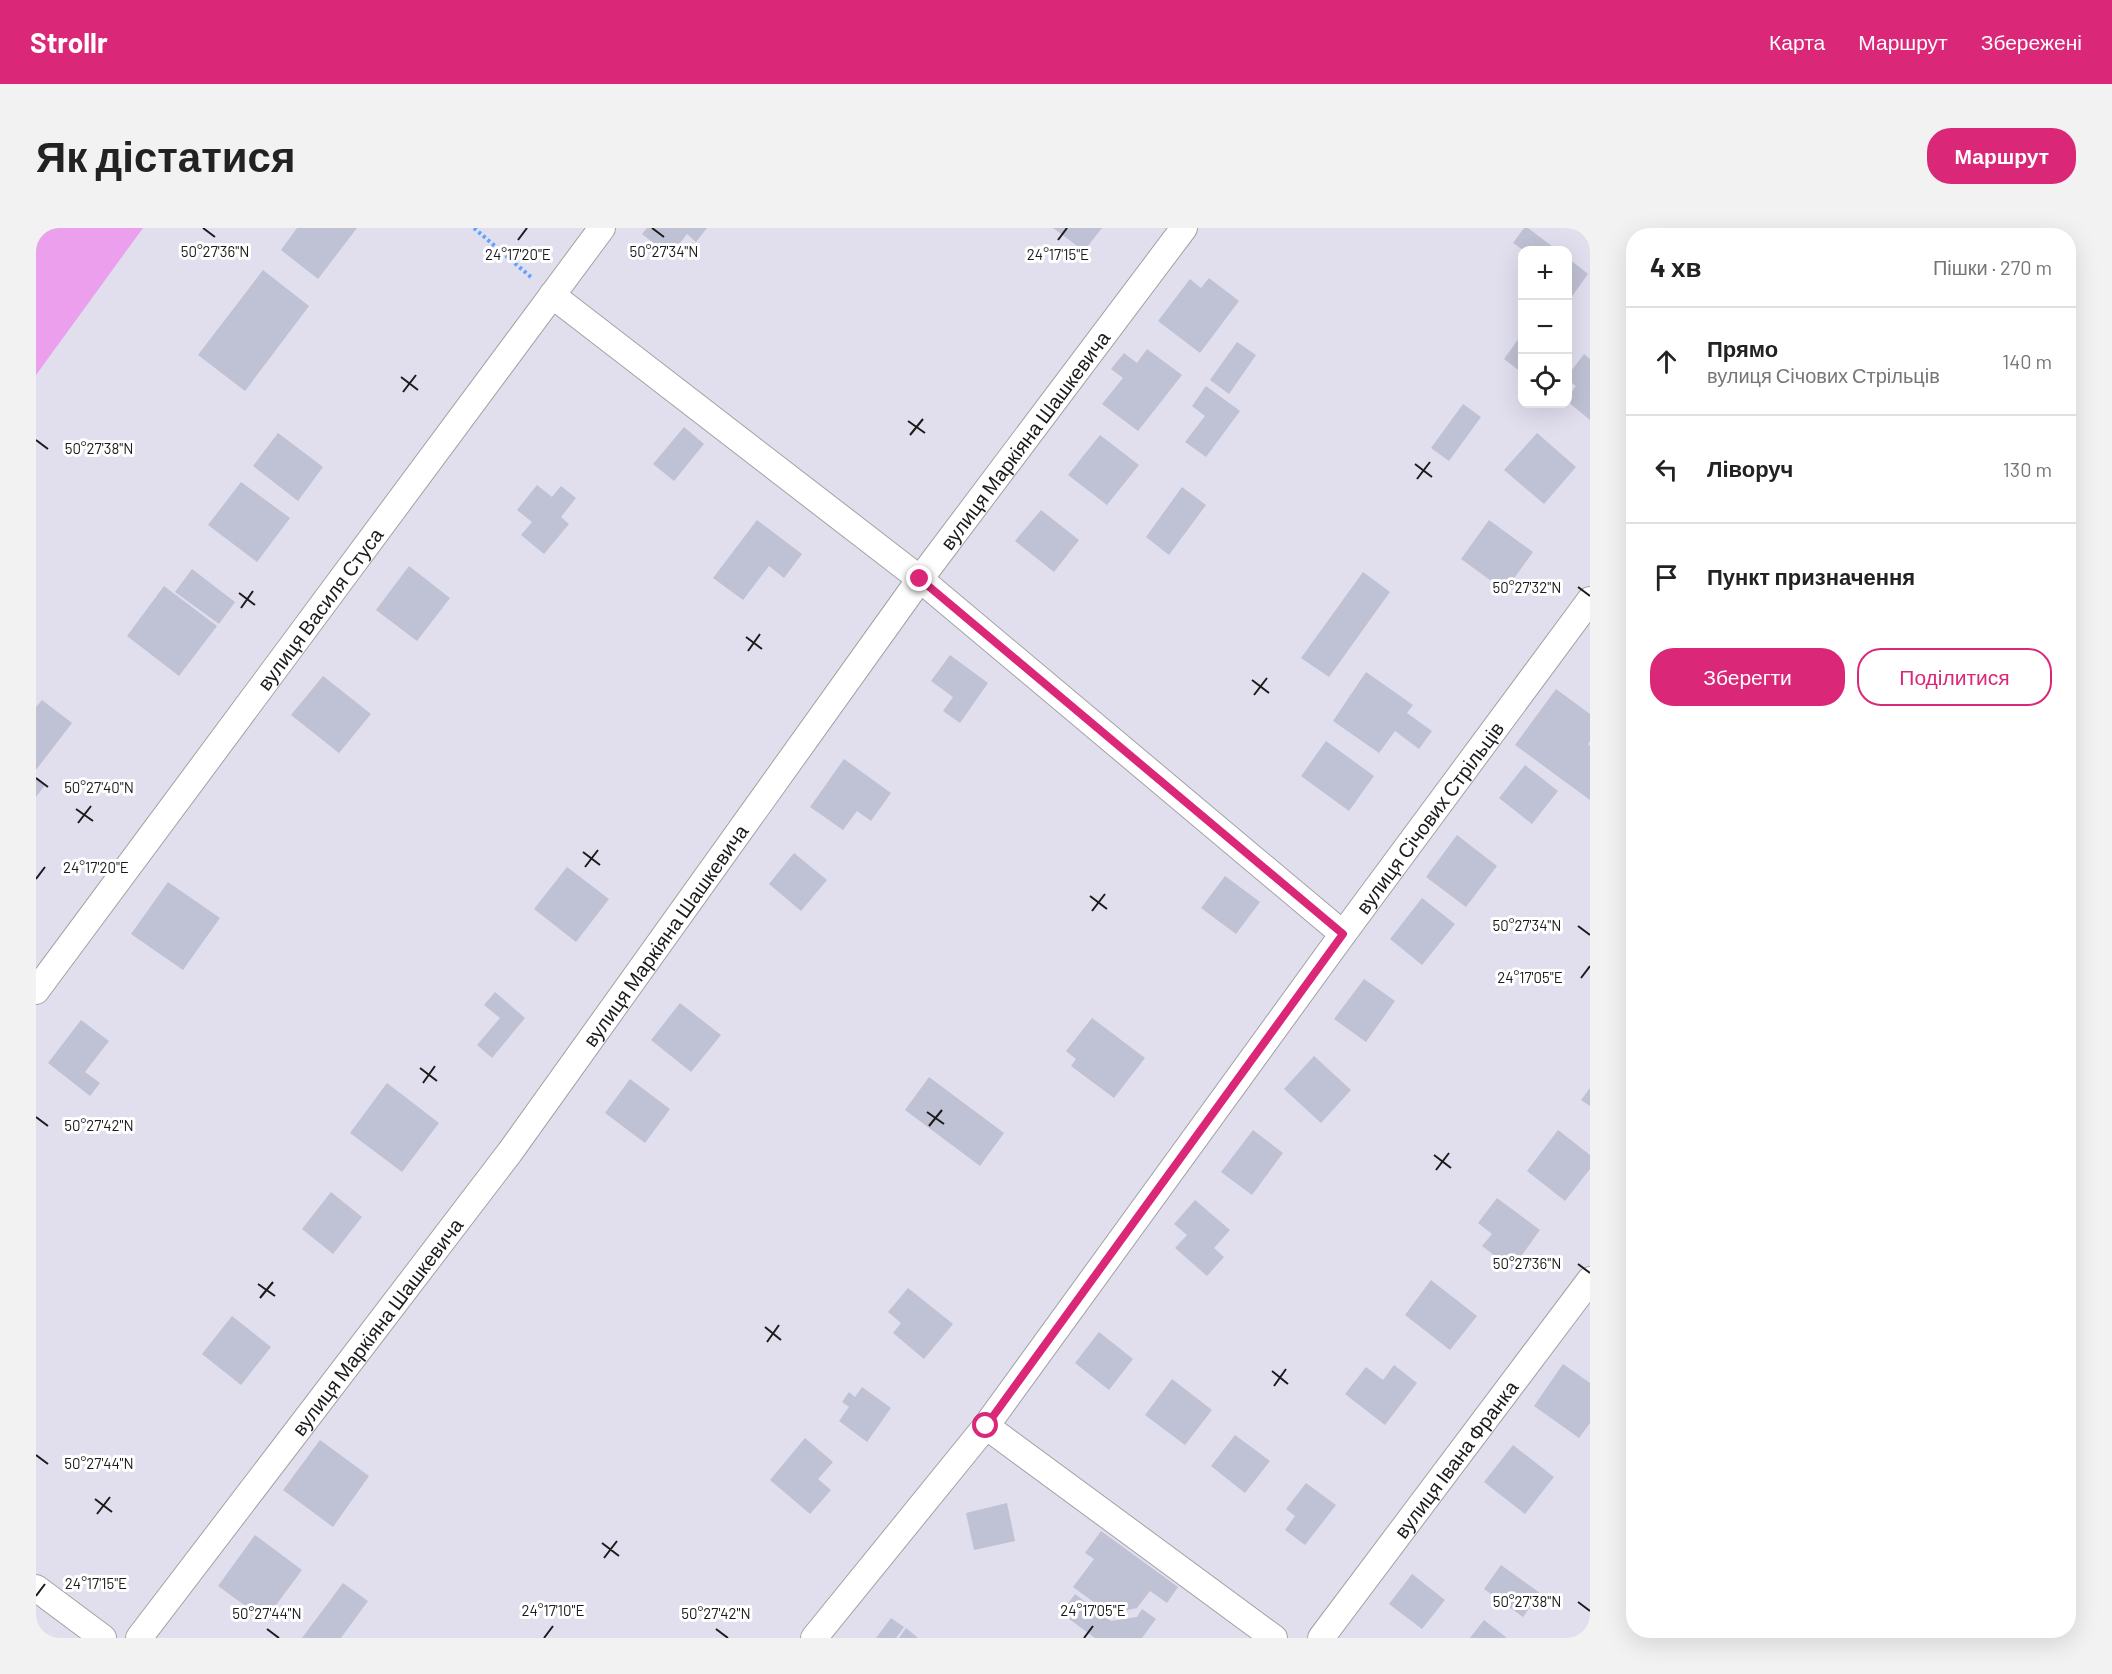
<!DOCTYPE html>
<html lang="uk">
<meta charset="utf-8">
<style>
:root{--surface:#fff;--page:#f2f2f2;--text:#222;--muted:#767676;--line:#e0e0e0;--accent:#db2777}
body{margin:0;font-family:Barlow,sans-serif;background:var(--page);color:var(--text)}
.controls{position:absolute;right:18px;top:18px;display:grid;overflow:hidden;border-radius:12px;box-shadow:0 6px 24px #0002}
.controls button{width:54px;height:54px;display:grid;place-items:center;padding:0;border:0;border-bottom:2px solid var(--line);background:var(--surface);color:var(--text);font:30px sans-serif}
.stop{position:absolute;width:18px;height:18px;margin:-14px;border:4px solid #db2777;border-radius:50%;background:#fff}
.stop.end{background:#db2777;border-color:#fff;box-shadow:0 2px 6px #0008}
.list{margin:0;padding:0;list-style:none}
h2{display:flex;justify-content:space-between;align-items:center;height:78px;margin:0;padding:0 24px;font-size:26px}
h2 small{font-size:20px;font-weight:400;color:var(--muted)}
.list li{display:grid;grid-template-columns:39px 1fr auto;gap:18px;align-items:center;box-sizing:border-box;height:108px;padding:0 24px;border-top:2px solid var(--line)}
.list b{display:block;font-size:22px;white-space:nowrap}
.list p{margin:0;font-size:20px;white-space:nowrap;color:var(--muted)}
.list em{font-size:20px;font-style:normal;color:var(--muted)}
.actions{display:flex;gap:12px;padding:18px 24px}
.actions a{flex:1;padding:14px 0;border:2px solid var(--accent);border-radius:24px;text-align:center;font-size:21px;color:var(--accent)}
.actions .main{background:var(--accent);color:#fff}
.icon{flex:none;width:33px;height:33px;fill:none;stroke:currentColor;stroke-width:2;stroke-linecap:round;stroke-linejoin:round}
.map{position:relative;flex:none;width:1554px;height:1410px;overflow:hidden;border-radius:24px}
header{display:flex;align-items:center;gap:36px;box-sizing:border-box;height:84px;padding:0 30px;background:var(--accent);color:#fff}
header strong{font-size:28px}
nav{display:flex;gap:33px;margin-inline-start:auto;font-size:21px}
.intro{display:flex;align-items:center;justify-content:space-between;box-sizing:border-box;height:144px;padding:0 36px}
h1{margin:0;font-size:42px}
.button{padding:15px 27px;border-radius:24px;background:var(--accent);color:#fff;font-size:21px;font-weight:700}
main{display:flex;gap:36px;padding:0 36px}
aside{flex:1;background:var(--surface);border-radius:24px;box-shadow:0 6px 24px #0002}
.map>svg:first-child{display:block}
</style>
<header>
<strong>Strollr</strong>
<nav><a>Карта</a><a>Маршрут</a><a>Збережені</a></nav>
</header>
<div class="intro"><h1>Як дістатися</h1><a class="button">Маршрут</a></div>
<main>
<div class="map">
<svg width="1554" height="1410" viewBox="0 0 1554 1410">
<rect width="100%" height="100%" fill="#e1dfee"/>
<!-- grass -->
<path fill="#eb9fed" d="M 0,0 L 107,0 L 0,147 Z"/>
<!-- building -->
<path fill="#bfc1d4" d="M 261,0 L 321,0 L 282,51 L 245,22 Z
M 611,0 L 671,0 L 660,14 L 651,6 L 634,28 L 606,6 Z
M 1017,0 L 1066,0 L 1048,23 Z
M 1488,0 L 1492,0 L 1521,22 L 1487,22 L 1477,15 Z
M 1532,30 L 1552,46 L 1532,74 Z
M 227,42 L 273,78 L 209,163 L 162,127 Z
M 1173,50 L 1203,73 L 1164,125 L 1122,93 L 1154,51 L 1165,60 Z
M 1486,106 L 1486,145 L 1468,131 Z
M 1201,114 L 1220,127 L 1193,166 L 1174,152 Z
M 1111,121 L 1146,147 L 1102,203 L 1066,176 L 1087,150 L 1075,141 L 1088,125 L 1101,135 Z
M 1548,126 L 1554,131 L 1554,192 L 1532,174 L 1532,169 L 1540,158 L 1532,152 L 1532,147 Z
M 1170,158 L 1204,183 L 1170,229 L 1149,214 L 1169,188 L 1156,178 Z
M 1427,176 L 1445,189 L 1413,233 L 1395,220 Z
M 648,199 L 668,216 L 638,253 L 617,236 Z
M 242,205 L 287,239 L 262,273 L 217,238 Z
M 1501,205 L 1540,239 L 1508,276 L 1468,242 Z
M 1064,207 L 1103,237 L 1071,277 L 1032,247 Z
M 205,254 L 254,290 L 221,334 L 172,297 Z
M 501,257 L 516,269 L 525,258 L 540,270 L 525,289 L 533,296 L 508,326 L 485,307 L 496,294 L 481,282 Z
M 1146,259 L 1170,277 L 1133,327 L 1110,309 Z
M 1005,282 L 1043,312 L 1018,344 L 979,313 Z
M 721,292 L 766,326 L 748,350 L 733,338 L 707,372 L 677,350 Z
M 1453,292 L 1497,324 L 1469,363 L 1425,331 Z
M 373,338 L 414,370 L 381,413 L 340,382 Z
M 156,341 L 199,374 L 183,396 L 139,364 Z
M 1327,344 L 1354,364 L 1293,449 L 1265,430 Z
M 128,358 L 181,398 L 143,448 L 91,408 Z
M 914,427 L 952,455 L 924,495 L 907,483 L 917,469 L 895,453 Z
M 1330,444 L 1377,477 L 1371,485 L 1396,503 L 1383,521 L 1359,503 L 1343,525 L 1297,493 Z
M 287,448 L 335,486 L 303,525 L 255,487 Z
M 1520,461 L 1554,486 L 1554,513 L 1552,516 L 1554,518 L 1554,572 L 1479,517 Z
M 6,472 L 36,495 L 0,542 L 0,479 Z
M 1290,513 L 1338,548 L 1313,583 L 1265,548 Z
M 808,531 L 855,565 L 835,593 L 821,583 L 807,602 L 774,579 Z
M 1489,537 L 1522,563 L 1496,596 L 1463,570 Z
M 0,550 L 9,557 L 0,569 Z
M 1421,607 L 1461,638 L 1430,679 L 1390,649 Z
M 758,625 L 791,652 L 765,683 L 733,656 Z
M 531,639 L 573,671 L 540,714 L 498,681 Z
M 1189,648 L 1224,674 L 1200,706 L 1165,680 Z
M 132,654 L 184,690 L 147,742 L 95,706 Z
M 1386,670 L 1419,696 L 1386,737 L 1354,711 Z
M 1328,751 L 1359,773 L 1330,814 L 1298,791 Z
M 459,764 L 489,790 L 456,830 L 441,817 L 464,790 L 448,777 Z
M 644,775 L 685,807 L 655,844 L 615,812 Z
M 1056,790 L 1109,830 L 1078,870 L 1035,838 L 1040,831 L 1030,823 Z
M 45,792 L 73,813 L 49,844 L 64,855 L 54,868 L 12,835 Z
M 1278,828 L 1315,862 L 1285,895 L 1248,861 Z
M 893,849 L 968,905 L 944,938 L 869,882 Z
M 594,851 L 634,881 L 609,915 L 569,885 Z
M 351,855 L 403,895 L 366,944 L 314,905 Z
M 1554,860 L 1554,878 L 1545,872 Z
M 1217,902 L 1247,925 L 1216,967 L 1185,944 Z
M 1522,902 L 1554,927 L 1554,941 L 1529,973 L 1491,943 Z
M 295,964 L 326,989 L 297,1026 L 266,1001 Z
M 1461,970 L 1504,1002 L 1476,1041 L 1446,1018 L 1456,1006 L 1442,995 Z
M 1159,972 L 1194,1002 L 1178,1020 L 1188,1029 L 1171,1048 L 1139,1020 L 1151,1007 L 1138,996 Z
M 1395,1052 L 1441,1088 L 1414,1122 L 1369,1087 Z
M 872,1060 L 917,1096 L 888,1131 L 857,1105 L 865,1095 L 852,1084 Z
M 196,1088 L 235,1119 L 205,1157 L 166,1126 Z
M 1063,1104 L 1097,1131 L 1073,1162 L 1039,1135 Z
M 1527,1136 L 1554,1155 L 1554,1195 L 1543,1210 L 1498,1178 Z
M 1358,1137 L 1381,1155 L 1349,1197 L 1309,1166 L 1330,1139 L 1347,1152 Z
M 1136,1151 L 1176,1182 L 1149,1217 L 1109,1187 Z
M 826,1159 L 855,1180 L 831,1214 L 803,1193 L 813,1179 L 806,1174 L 813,1164 L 819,1169 Z
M 1199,1207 L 1234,1233 L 1209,1265 L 1175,1238 Z
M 769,1210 L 797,1234 L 782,1251 L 795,1262 L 774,1286 L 734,1252 Z
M 284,1212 L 333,1248 L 297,1299 L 247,1262 Z
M 1477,1217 L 1518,1249 L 1489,1286 L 1448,1254 Z
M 1270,1255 L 1300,1277 L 1269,1317 L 1249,1302 L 1259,1288 L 1250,1281 Z
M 971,1275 L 979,1313 L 938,1322 L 930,1285 Z
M 1065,1303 L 1142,1359 L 1131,1375 L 1114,1363 L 1101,1380 L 1074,1386 L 1037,1359 L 1058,1331 L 1049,1325 Z
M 219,1307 L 266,1342 L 229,1392 L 182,1358 Z
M 1465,1337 L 1504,1365 L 1487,1389 L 1448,1361 Z
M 1376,1346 L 1409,1372 L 1386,1401 L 1353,1376 Z
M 307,1355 L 332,1373 L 305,1410 L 266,1410 Z
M 1039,1366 L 1075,1393 L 1101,1389 L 1106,1381 L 1120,1391 L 1106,1410 L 1059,1410 L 1025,1385 Z
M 855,1390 L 868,1399 L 860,1410 L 840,1410 Z
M 1448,1392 L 1471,1410 L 1434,1410 Z
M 870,1400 L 882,1410 L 863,1410 Z"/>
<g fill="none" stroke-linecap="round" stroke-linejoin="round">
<defs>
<g id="street">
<path d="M 516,67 L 884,351 L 1307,706"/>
<path id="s1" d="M 0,763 L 566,0"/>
<path d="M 950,1198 L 1238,1410"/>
<path d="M 0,1360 L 67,1410"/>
<path id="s2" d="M 103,1410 L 474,924 L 884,351 L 1148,0"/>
<path id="s3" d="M 778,1410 L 950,1198 L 1307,706 L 1554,372"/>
<path id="s4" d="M 1285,1410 L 1554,1052"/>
</g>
</defs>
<!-- street casing -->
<use href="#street" stroke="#a2a2a2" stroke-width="28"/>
<!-- path -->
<path stroke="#5ea4ff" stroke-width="4" stroke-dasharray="3 3" stroke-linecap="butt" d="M 438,0 L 496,50"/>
<!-- street -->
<use href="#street" stroke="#fff" stroke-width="26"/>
</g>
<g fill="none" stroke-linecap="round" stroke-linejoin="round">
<!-- route -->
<path stroke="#db2777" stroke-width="8" d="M 884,351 L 1307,706 L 950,1198"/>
</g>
<!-- ticks -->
<path fill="none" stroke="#1b1b1b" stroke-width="2" d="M 167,0 L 179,9M 616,0 L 628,9M 482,12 L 491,0M 1022,12 L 1031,0M 365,149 L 382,162M 367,164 L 380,147M 872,193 L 889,205M 874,207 L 887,191M 0,212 L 12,221M 1379,236 L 1396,249M 1381,251 L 1394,234M 1542,359 L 1554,368M 203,365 L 219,377M 205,380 L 217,363M 710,409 L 726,421M 712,423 L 724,406M 1216,452 L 1233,465M 1218,467 L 1231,450M 0,550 L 12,559M 40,581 L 57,593M 42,595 L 55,578M 547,624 L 564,637M 549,639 L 562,622M 0,651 L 9,639M 1054,668 L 1071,681M 1056,683 L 1069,666M 1542,698 L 1554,707M 1545,750 L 1554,738M 384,840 L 401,853M 387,855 L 399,838M 891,884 L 908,896M 0,889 L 12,898M 893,898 L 906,882M 1398,927 L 1415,940M 1400,942 L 1413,925M 1542,1036 L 1554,1045M 222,1056 L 239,1068M 224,1070 L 237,1054M 729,1099 L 745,1112M 731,1114 L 743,1097M 1236,1143 L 1252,1156M 1238,1158 L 1250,1141M 0,1227 L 12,1236M 59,1271 L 76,1284M 61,1286 L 74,1269M 566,1315 L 583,1328M 568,1330 L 581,1313M 0,1368 L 9,1356M 1542,1374 L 1554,1383M 231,1401 L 243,1410M 680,1401 L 692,1410M 508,1410 L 517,1398M 1048,1410 L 1057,1398"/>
<g text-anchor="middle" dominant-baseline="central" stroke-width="6" stroke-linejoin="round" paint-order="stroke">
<!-- street labels -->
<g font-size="20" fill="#1b1b1b" stroke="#fff">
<text stroke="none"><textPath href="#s2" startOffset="1490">вулиця Маркіяна Шашкевича</textPath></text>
<text stroke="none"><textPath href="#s1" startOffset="476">вулиця Василя Стуса</textPath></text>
<text stroke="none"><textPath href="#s3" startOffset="1026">вулиця Січових Стрільців</textPath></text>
<text stroke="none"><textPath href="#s2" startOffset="878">вулиця Маркіяна Шашкевича</textPath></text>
<text stroke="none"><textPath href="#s2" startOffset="392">вулиця Маркіяна Шашкевича</textPath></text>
<text stroke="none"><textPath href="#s4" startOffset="224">вулиця Івана Франка</textPath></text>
</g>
</g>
<g font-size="15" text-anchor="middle" fill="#1b1b1b" stroke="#fff" stroke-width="6" stroke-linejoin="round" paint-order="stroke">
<text x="179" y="29">50°27'36"N</text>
<text x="628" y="29">50°27'34"N</text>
<text x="482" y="32">24°17'20"E</text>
<text x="1022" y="32">24°17'15"E</text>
<text x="63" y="226">50°27'38"N</text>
<text x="1491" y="365">50°27'32"N</text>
<text x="63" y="565">50°27'40"N</text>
<text x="60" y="645">24°17'20"E</text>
<text x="1491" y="703">50°27'34"N</text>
<text x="1494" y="755">24°17'05"E</text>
<text x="63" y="903">50°27'42"N</text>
<text x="1491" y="1041">50°27'36"N</text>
<text x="63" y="1241">50°27'44"N</text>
<text x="60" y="1361">24°17'15"E</text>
<text x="1491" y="1379">50°27'38"N</text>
<text x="517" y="1388">24°17'10"E</text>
<text x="1057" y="1388">24°17'05"E</text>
<text x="231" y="1391">50°27'44"N</text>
<text x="680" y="1391">50°27'42"N</text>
</g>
</svg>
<div class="controls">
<button>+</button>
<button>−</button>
<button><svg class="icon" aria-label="locate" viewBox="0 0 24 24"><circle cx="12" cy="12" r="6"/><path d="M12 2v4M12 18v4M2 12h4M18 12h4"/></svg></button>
</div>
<div class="stop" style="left:950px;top:1198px"></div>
<div class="stop end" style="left:884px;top:351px"></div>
</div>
<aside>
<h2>4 хв<small>Пішки · 270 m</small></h2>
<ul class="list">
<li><svg class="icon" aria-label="ahead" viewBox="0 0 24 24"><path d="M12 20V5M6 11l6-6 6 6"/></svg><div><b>Прямо</b><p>вулиця Січових Стрільців</p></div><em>140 m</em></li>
<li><svg class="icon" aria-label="left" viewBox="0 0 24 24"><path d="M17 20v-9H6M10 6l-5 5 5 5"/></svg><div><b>Ліворуч</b></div><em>130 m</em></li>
<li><svg class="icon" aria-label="arrive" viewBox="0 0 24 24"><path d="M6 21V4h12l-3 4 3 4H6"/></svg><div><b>Пункт призначення</b></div></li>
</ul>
<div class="actions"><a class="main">Зберегти</a><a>Поділитися</a></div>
</aside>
</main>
